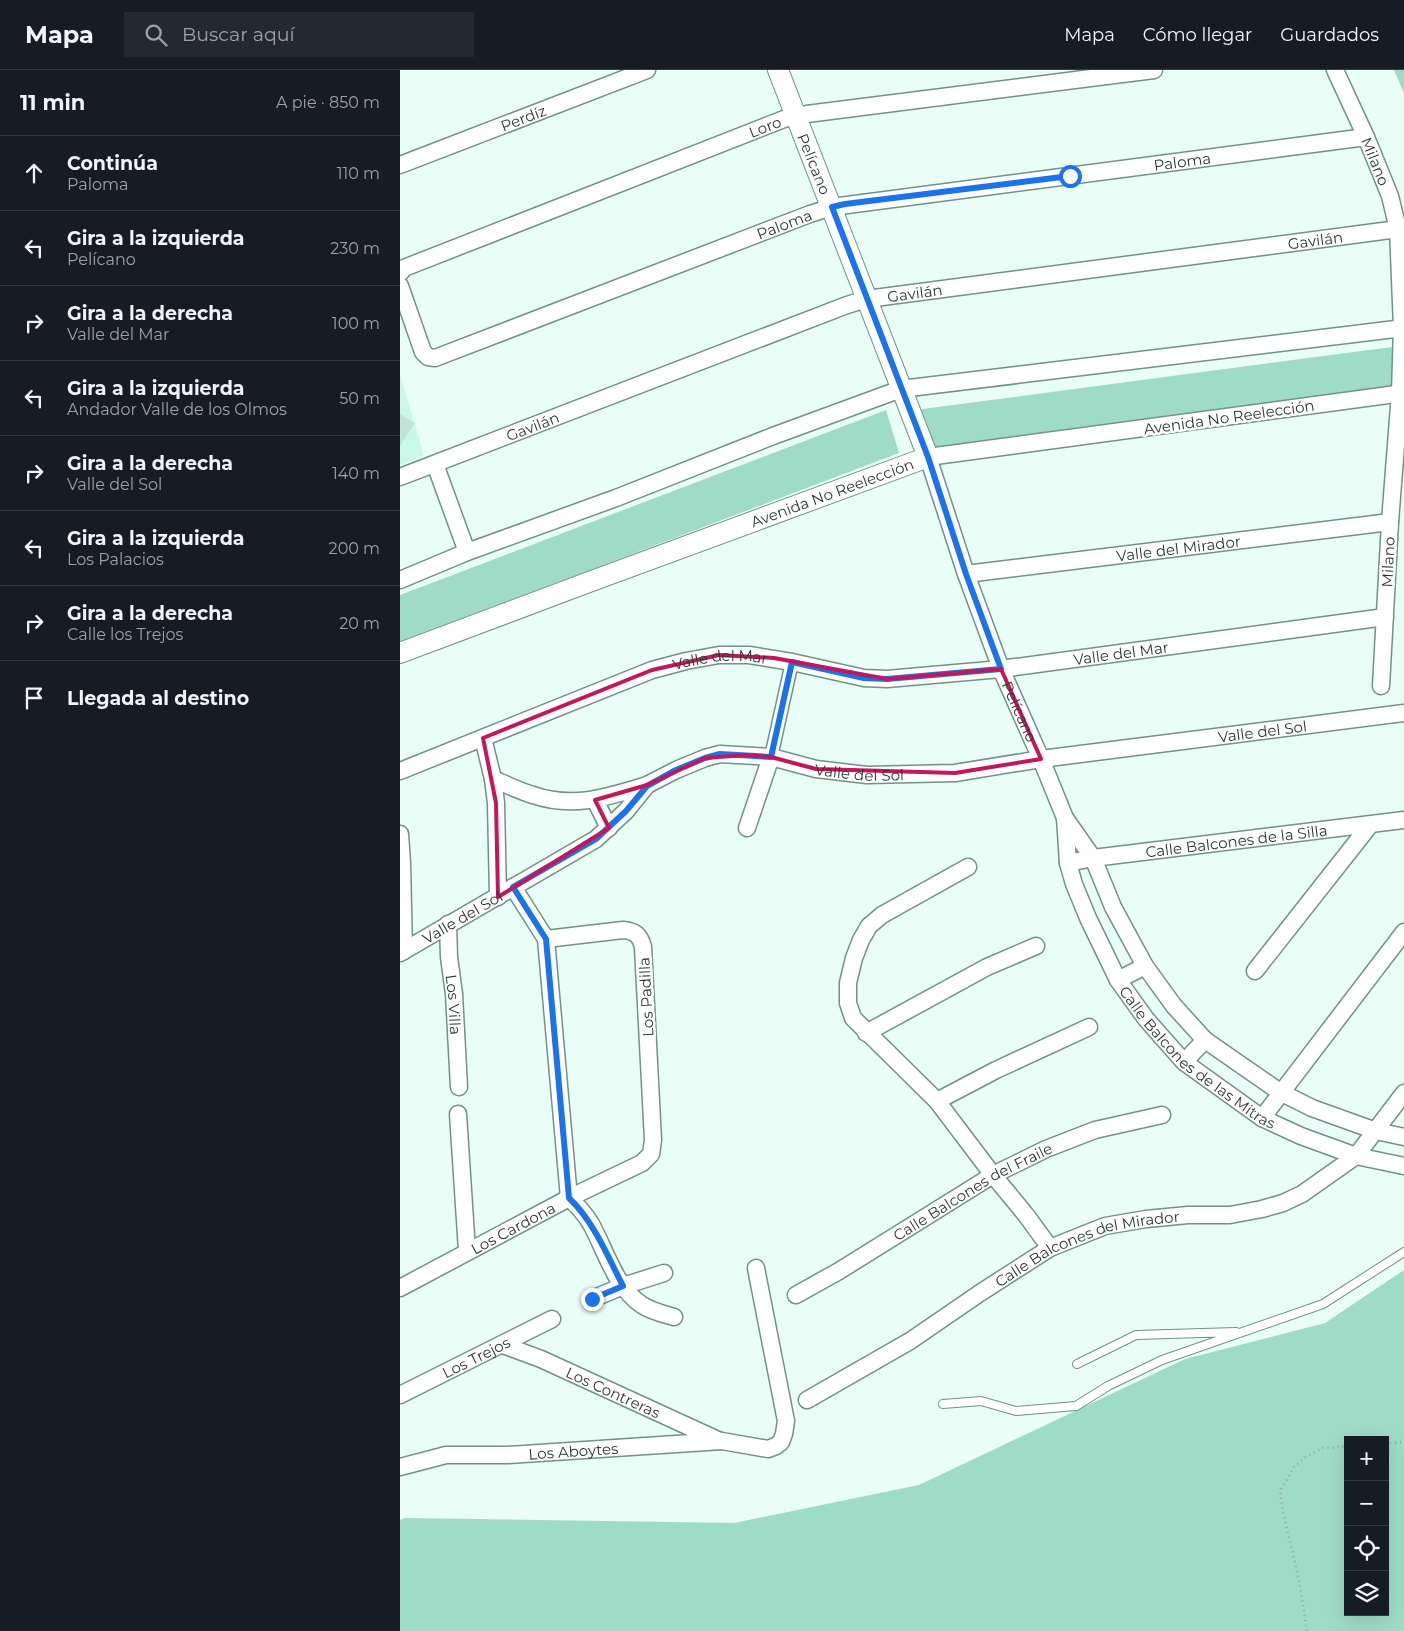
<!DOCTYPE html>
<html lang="es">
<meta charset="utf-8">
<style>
:root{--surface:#171b24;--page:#242831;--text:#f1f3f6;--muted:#9ea1a6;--line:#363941}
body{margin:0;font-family:Montserrat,sans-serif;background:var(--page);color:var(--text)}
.controls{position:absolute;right:15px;bottom:15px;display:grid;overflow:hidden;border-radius:0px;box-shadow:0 5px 20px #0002}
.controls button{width:45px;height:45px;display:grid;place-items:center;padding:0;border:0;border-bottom:1px solid var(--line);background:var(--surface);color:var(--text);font:25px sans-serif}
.stop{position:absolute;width:15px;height:15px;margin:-11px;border:4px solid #1a73e8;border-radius:50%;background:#fff}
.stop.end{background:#1a73e8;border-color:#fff;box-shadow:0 1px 5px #0008}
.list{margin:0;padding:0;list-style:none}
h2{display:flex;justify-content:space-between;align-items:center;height:65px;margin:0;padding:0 20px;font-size:21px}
h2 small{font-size:16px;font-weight:400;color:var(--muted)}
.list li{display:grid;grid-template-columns:32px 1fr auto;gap:15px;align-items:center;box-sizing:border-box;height:75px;padding:0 20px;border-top:1px solid var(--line)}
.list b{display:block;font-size:19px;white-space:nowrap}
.list p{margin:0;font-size:16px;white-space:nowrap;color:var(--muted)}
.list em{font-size:16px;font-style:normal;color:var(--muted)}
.icon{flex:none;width:28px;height:28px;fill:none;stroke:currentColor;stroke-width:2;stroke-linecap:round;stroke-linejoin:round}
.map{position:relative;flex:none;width:1004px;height:1561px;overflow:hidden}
header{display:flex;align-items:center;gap:30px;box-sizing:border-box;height:70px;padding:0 25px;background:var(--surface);border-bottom:1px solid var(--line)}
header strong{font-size:24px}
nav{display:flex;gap:28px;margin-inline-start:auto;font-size:18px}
.search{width:350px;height:45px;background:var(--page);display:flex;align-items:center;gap:12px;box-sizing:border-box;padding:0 18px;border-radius:0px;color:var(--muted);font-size:19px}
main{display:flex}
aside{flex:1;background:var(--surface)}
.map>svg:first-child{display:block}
</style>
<header>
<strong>Mapa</strong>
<div class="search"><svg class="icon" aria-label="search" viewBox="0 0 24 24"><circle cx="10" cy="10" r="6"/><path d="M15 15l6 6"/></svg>Buscar aquí</div>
<nav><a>Mapa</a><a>Cómo llegar</a><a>Guardados</a></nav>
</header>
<main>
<aside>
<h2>11 min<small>A pie · 850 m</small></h2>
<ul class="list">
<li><svg class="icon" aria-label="ahead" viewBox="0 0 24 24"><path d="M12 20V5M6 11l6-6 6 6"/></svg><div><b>Continúa</b><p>Paloma</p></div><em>110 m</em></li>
<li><svg class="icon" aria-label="left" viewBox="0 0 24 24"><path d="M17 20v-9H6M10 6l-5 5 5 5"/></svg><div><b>Gira a la izquierda</b><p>Pelícano</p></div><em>230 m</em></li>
<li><svg class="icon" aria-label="right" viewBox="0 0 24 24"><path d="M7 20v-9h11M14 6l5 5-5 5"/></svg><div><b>Gira a la derecha</b><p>Valle del Mar</p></div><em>100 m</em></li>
<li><svg class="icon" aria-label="left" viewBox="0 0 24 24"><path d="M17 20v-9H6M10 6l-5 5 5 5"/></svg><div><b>Gira a la izquierda</b><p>Andador Valle de los Olmos</p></div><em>50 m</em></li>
<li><svg class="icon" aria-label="right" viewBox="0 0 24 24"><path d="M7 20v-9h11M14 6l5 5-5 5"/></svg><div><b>Gira a la derecha</b><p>Valle del Sol</p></div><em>140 m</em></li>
<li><svg class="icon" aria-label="left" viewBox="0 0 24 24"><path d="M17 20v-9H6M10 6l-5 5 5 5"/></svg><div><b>Gira a la izquierda</b><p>Los Palacios</p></div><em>200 m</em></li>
<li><svg class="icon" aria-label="right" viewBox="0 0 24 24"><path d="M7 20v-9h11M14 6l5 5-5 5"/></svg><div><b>Gira a la derecha</b><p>Calle los Trejos</p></div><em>20 m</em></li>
<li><svg class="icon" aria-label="arrive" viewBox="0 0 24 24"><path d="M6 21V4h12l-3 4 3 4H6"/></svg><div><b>Llegada al destino</b></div></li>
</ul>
</aside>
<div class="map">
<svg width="1004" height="1561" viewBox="0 0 1004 1561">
<rect width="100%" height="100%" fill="#e8fef6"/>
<!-- built -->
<path fill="#caf8e8" d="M 0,305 L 24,385 L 0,395 Z"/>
<!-- green -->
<path fill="#9fdcc8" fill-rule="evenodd" d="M 994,0 L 1004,0 L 1004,23 Z
M 992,277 L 994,316 L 527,378 L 515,340 Z
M 486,340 L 499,383 L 0,572 L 0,525 Z
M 1004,1200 L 1004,1561 L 0,1561 L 0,1450 L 5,1448 L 334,1453 L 519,1415 L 785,1289 L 925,1253 ZM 948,1370 L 985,1370 L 985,1542 L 948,1542 Z"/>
<!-- building -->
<path fill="#c0e4d7" d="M 0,344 L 15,353 L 0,376 Z"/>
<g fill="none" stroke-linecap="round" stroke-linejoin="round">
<defs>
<path id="service" d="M 677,1294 L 736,1265 L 836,1262
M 543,1334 L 581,1331 L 616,1341 L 676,1336 L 708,1316 L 762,1290 L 923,1234 L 1004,1182"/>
<path id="pedestrian" d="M 371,687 L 392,592"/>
<g id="minor">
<path id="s1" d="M 935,0 L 966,67 L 990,126 L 998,159 L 1002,258 L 1000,323 L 990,452 L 981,616"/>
<path id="s2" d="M 0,95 L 247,0"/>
<path id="s3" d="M 0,203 L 4,198 L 384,49 L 407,44 L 754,0"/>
<path id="s4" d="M 0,216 L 23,282 L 28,287 L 35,288 L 410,144 L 432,137 L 966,67"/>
<path id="s5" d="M 1004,323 L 528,387 L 566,504 L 601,599 L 641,689 L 665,748 L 693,788 L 713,837 L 745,896 L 774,936 L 805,970 L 880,1022 L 912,1038 L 976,1061 L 1004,1067"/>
<path d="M 35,394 L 67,482"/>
<path id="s6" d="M 0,407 L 447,235 L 467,229 L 998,159"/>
<path id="s7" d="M 566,504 L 990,452"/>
<path d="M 0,510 L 67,482 L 216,428 L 373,366 L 501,319 L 1004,258"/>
<path d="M 83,668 L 93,709 L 96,733 L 98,827"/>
<path id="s8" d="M 0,701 L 252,600 L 286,591 L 319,585 L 349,585 L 392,592 L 464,608 L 487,609 L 601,599 L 985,547"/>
<path d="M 93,709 C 106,714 119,721 133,725 C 173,739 208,727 247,715"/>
<path d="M 195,730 L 209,758"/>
<path id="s9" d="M 665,748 L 668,793 L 674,814 L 688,848 L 718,910 L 746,949 L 784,992 L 862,1048 L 901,1066 L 956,1086 L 1004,1096"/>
<path d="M 347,758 L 371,687"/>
<path d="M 0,764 L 2,793 L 4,881"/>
<path id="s10" d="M 668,793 L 693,788 L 1004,750"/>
<path d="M 568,797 L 482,845 L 469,856 L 461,870 L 454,888 L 448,913 L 448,933 L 453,948 L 537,1031 L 593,1105 L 626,1145 L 650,1178"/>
<path d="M 113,817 L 146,869 L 169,1128 C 178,1136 185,1144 191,1154 C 206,1181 215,1217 242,1235 C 251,1241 263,1244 274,1247"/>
<path id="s11" d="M 48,854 L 49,887 L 54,924 L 59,1017"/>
<path id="s12" d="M 0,883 L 196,769 L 226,741 L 247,715 L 276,700 L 305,688 L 320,684 L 371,687 L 416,699 L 467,705 L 555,703 L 641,689 L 1004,643"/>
<path d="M 855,901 L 970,755"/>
<path d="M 718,910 L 745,896"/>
<path d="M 466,963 L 587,897 L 636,876"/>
<path d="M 784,992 L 805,970"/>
<path d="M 537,1031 L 596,1000 L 689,957"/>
<path d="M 58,1044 L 67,1181"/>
<path d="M 862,1048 L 1004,862"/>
<path id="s13" d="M 0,1218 L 169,1128 L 242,1093 L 251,1084 L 253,1070 L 243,877 C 240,865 235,861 223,860 L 146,869"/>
<path id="s14" d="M 396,1225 L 439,1201 L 593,1105 L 646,1079 L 695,1060 L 762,1045"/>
<path d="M 192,1229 L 223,1216 L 264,1203"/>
<path id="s15" d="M 103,1275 L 141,1289 L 320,1371"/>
<path id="s16" d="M 0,1325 L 152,1249"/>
<path id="s17" d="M 407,1330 L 510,1271 L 580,1223 L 650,1178 L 705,1156 L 746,1149 L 788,1145 L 830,1145 L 862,1139 L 883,1133 L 902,1124 L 956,1086 L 1004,1023"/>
<path id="s18" d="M 0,1397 L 46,1385 L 108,1385 L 322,1371 L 368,1379 L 376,1376 L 381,1372 L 384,1364 L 386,1351 L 356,1198"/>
</g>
<g id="tertiary">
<path id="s19" d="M 0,583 L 189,512 L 528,387 L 378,0"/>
</g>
</defs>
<!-- service casing -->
<use href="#service" stroke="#709287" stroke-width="10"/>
<!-- pedestrian casing -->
<use href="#pedestrian" stroke="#709287" stroke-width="15"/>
<!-- minor casing -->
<use href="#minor" stroke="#709287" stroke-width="19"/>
<!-- tertiary casing -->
<use href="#tertiary" stroke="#709287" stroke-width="22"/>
<!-- path -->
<path stroke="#92a49d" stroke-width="2.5" stroke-dasharray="1 4" stroke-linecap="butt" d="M 985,1374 L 1004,1372
M 907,1561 L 899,1510 L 883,1442 L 880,1421 L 894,1397 L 907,1386 L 923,1378 L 948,1376"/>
<!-- service -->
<use href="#service" stroke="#fff" stroke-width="8"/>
<!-- pedestrian -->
<use href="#pedestrian" stroke="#fff" stroke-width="12"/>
<!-- minor -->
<use href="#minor" stroke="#fff" stroke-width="16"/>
<!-- tertiary -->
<use href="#tertiary" stroke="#fff" stroke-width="20"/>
</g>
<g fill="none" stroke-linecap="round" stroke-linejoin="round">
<!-- route -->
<path stroke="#1a73e8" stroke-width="6" d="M 192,1229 L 223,1216 C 207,1185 194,1152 169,1128 L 146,869 L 113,817 L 196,769 L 226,741 L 247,716 L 276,700 L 305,688 L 320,684 L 371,687 L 392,592 L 464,608 L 487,609 L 601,599 L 566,504 L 528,387 L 432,137 L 445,134 L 670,106"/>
</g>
<!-- marked area -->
<path fill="none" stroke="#c2185b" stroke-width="4" stroke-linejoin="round" d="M 319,585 L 374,588 L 487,609 L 601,599 L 641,689 L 555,703 L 416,699 L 371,687 L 345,685 L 305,688 L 247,715 L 195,730 L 209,758 L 98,827 L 96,733 L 83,668 L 252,600 Z"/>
<g text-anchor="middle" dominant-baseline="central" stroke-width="5" stroke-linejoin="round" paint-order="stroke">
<!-- street labels -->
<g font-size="15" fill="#2a3833" stroke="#fff">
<text stroke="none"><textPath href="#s2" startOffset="132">Perdíz</textPath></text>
<text stroke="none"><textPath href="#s3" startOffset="394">Loro</textPath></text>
<text stroke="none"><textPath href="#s4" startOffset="862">Paloma</textPath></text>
<text stroke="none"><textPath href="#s1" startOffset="100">Milano</textPath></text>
<text transform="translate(414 94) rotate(68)">Pelícano</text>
<text stroke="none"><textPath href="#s4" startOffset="458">Paloma</textPath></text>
<text stroke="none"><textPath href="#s6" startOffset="952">Gavilán</textPath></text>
<text stroke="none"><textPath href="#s6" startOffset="548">Gavilán</textPath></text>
<text transform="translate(829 347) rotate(-8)">Avenida No Reelección</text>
<text stroke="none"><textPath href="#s6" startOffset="142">Gavilán</textPath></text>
<text stroke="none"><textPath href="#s19" startOffset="461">Avenida No Reelección</textPath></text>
<text stroke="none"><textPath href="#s7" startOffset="214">Valle del Mirador</textPath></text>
<text transform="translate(988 492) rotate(-87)">Milano</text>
<text stroke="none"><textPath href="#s8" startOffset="746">Valle del Mar</textPath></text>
<text stroke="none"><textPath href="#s8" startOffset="341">Valle del Mar</textPath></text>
<text stroke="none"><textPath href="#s5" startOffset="751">Pelícano</textPath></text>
<text stroke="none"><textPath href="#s12" startOffset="928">Valle del Sol</textPath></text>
<text stroke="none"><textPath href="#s12" startOffset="522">Valle del Sol</textPath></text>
<text stroke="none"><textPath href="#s10" startOffset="170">Calle Balcones de la Silla</textPath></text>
<text stroke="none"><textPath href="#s12" startOffset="72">Valle del Sol</textPath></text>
<text transform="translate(246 927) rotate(-93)">Los Padilla</text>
<text stroke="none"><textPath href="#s11" startOffset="81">Los Villa</textPath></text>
<text stroke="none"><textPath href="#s9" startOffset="285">Calle Balcones de las Mitras</textPath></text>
<text stroke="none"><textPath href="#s14" startOffset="205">Calle Balcones del Fraile</textPath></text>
<text stroke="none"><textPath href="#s13" startOffset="128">Los Cardona</textPath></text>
<text stroke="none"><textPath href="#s17" startOffset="322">Calle Balcones del Mirador</textPath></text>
<text stroke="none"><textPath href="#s16" startOffset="85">Los Trejos</textPath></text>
<text stroke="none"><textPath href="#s15" startOffset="120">Los Contreras</textPath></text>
<text stroke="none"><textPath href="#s18" startOffset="175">Los Aboytes</textPath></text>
</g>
</g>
</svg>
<div class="controls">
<button>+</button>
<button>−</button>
<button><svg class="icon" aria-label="locate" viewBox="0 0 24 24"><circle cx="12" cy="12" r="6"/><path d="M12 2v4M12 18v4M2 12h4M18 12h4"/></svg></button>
<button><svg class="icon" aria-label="layers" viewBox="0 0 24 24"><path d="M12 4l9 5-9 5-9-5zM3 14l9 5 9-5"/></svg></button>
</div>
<div class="stop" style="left:670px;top:106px"></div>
<div class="stop end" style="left:192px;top:1229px"></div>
</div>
</main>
